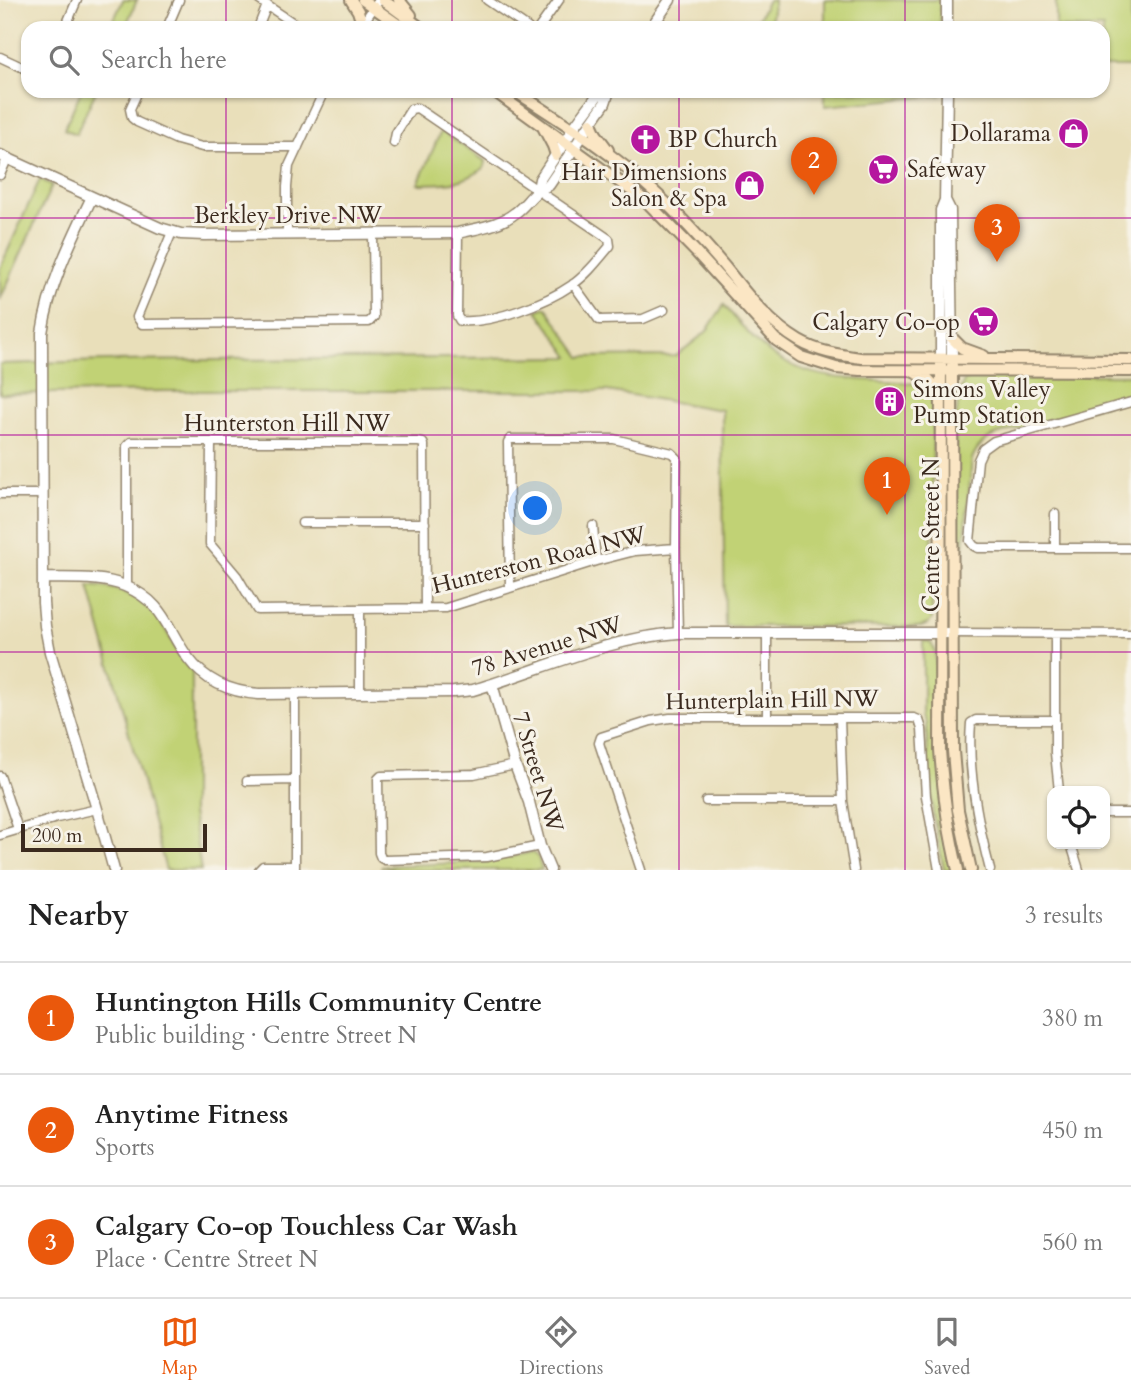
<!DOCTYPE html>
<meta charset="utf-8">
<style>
:root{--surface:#fff;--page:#f6f6f6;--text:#222;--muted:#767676;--line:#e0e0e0;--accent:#ea580c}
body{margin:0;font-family:Cardo,serif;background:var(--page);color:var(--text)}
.controls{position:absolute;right:21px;bottom:21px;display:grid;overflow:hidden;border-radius:14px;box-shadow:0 2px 5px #0004}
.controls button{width:63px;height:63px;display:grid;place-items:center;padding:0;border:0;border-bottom:2px solid var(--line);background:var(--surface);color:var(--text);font:35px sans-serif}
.scale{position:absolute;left:21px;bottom:18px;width:186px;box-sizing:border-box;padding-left:7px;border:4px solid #3b2a1e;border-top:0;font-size:19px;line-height:24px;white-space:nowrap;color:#3b2a1e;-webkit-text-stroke:5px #f7f3e8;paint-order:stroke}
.you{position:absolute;left:536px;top:509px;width:24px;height:24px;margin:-18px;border:5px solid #fff;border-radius:50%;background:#1a73e8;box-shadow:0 0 0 10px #1a73e833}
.badge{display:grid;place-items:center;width:46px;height:46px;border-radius:50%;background:var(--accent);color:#fff;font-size:23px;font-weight:700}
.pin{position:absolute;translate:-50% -58px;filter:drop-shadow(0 2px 4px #0008)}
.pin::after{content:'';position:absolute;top:37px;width:24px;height:21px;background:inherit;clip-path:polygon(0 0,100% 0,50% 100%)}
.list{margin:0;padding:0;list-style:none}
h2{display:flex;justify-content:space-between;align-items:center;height:91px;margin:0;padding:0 28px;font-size:30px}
h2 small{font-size:23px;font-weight:400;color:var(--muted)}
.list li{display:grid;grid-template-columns:46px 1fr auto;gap:21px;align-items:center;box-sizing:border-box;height:112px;padding:0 28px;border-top:2px solid var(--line)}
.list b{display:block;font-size:26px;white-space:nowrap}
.list p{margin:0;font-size:23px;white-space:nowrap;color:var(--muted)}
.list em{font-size:23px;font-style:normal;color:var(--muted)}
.icon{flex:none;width:38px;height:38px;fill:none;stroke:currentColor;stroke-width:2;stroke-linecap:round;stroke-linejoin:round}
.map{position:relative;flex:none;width:1131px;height:870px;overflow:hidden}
.search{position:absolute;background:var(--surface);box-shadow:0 2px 5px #0004;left:21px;right:21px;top:21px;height:77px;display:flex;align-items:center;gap:18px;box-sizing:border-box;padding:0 24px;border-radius:21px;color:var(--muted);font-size:26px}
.sheet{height:427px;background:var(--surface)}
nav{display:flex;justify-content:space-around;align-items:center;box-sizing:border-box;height:98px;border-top:2px solid var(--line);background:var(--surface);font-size:19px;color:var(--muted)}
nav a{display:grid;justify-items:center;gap:4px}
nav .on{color:var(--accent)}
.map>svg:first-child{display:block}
</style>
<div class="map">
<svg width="1131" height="870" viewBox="0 0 1131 870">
<rect width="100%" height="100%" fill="#f7f3e8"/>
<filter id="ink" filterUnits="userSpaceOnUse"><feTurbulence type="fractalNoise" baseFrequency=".0143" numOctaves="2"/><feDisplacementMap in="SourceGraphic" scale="14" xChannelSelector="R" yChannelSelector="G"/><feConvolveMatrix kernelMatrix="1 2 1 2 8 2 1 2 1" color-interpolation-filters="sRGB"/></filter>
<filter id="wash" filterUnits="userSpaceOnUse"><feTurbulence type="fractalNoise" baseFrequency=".00686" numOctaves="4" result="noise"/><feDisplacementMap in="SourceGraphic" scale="28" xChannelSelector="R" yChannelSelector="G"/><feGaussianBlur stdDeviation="1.57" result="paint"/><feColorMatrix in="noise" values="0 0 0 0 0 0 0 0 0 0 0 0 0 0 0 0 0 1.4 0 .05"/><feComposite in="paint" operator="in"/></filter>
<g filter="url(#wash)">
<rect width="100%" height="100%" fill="#e9dfba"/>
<!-- green -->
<path fill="#c1d275" stroke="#7e7e4a" stroke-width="2" d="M 123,0 L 137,0 L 125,28 L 110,28 Z
M 768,0 L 774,0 L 769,28 L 753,28 Z
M 825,0 L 940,0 L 940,28 L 825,28 Z
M 1056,0 L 1131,0 L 1131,67 L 1103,67 L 1103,28 L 1056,28 Z
M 81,91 L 96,91 L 76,134 L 64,129 Z
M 825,91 L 941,91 L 941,95 L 825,106 Z
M 441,131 L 485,161 L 484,168 C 461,185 445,183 418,184 Z
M 40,179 L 52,185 L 0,300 L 0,268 Z
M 724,305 C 739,323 754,341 773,355 C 814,383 861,378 908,383 C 915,384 922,386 929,387 L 933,392 L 932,619 L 928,624 L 921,627 L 725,626 L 722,410 L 607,391 L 164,391 L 0,394 L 0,364 L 106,361 L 570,357 L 537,310 L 546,307 L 581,357 L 676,356 L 706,332 Z
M 976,375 L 1131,375 L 1131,397 L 999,434 C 986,438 977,446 972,459 L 964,546 L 957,539 L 955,429 L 959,394 L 964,381 L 969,377 Z
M 89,586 C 123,586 148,600 166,630 C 174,644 179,660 192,671 L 192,813 L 201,870 L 166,870 Z
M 923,640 L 931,643 L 935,652 L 954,870 L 944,870 L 933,815 L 928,758 L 926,722 L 923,715 Z
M 532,852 L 538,857 L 542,870 L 398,870 L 382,867 L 383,866 L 487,862 Z"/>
</g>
<g filter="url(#ink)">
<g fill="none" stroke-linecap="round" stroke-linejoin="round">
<defs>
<path id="minor" d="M 259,0 L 301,28
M 487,0 L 528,28
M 361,26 L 379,0
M 65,28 L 77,0
M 167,28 L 179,0
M 258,28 L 267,5
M 539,28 L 559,0
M 0,57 L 28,70
M 138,91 L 130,109 L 132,118 L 137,122 L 177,140 L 202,147 L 298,147
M 394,143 L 396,133 L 411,109 L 417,108 L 609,239 L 610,246 C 599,259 587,275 572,285 C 546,303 492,324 460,321 L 457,316 L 458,233
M 0,175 L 7,159
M 172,232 L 137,317 L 142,324 L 369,322 L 374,317 L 373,234
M 287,234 L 287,187 L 289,166 L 324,91
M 573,284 L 599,320 L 643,319 L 664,310
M 1131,402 L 994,441 L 983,449 L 978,460 L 970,541 L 974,546 L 978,548 L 1131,548
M 211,443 L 210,544 L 237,576 L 257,610 L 446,608 L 596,561 L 635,551 L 676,548
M 0,494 L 43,494
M 302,523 L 425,523
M 593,526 L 596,561
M 1055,548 L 1055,514
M 127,587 L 127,446 L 131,442 L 419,442 L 423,443 L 424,445 L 425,609
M 510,588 L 508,442 L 510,439 L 614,439 L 672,453 L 677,458 L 676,548 L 678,633
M 360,609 L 360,693
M 953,633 L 1131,634
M 767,634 L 767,717
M 1055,634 L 1055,753 L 1059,791
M 295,694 L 295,870
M 840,718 L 843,801 L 854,870
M 515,765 L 474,774 L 381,776 L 378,779 L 379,853 L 381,858 L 385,860 L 487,857 L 540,846
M 0,776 L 18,829
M 247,781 L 295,780
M 706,801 L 843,801
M 1105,813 L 1131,813
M 0,835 L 57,818 L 97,809
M 1071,844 L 1079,870
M 259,870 L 263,866 L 295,866
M 641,870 L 599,743 L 601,737 L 651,721 L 670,718 L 914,718 L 919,720 L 922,729 L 926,796 L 939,870
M 990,870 C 978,824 967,771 971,723 L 976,720 L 1055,720"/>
<path id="tertiary" d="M 651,28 L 670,0
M 947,28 L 947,0
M 0,155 L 160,228 L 181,234 L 204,235 L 458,233 C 477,228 499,226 515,213 C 529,203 530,193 549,185 L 591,123 L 605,103 L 609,91
M 538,189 L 540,179 L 577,123 L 597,96 L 604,91
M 92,197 C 71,241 49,285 42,333 L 43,603 L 45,626 L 50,652 L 97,809 L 114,870
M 945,200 L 950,210 L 952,359
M 941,358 L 941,210 L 945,200 L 947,91
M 44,578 C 70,579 100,576 125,586 C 165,603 166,628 188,658 C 205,681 231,692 259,694 L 454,692 L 473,690 C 541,670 607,638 678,633 L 953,633
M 492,684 L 515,765 L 529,802 L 540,846 L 550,870"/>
<path id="secondary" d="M 351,0 L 358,11 L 362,24
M 363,0 L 403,28
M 383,0 L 421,28
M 399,0 L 411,15
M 494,91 L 646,201 L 696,252 L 776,340 L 801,357 L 836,368 L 860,370 L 1131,371
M 515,91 C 561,121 610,151 650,188 C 677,212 701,239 724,266 C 746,293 768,323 799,341 C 818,352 840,355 861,358 L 1131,360
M 591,123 L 596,134 L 608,150
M 543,127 L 553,146 L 556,155
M 952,338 L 962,348 L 984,356
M 941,363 L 940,750 C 943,791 948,831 958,870
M 952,365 L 953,751 L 958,810 L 971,870
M 912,371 L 928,379 L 940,391"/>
</defs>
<!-- minor casing -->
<use href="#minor" stroke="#92846c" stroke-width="11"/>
<!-- tertiary casing -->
<use href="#tertiary" stroke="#92846c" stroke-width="13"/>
<!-- secondary casing -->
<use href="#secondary" stroke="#92846c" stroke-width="14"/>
<!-- minor -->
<use href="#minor" stroke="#fff" stroke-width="8"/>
<!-- tertiary -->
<use href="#tertiary" stroke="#fff" stroke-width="10"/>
<!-- secondary -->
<use href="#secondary" stroke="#fbe6c4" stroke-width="10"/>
</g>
</g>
<!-- grid -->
<path fill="none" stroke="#b5179e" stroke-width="2" stroke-opacity="0.55" d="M 226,0 L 226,28M 452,0 L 452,28M 679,0 L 679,28M 905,0 L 905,28M 226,91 L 226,870M 452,91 L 452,870M 679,91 L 679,870M 905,91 L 905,870M 0,218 L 1131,218M 0,435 L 1131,435M 0,652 L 1131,652"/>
<!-- icons -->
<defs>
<symbol id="shop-disc" viewBox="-11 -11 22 22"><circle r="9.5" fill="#b5179e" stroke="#f7f3e8"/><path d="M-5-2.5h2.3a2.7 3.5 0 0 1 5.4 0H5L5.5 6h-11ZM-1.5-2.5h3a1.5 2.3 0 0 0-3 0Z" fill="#fff"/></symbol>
<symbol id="church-disc" viewBox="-11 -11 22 22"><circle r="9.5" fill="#b5179e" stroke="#f7f3e8"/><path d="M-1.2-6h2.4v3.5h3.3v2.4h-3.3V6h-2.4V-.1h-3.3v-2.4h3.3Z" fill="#fff"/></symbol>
<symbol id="supermarket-disc" viewBox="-11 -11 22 22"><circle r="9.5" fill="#b5179e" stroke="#f7f3e8"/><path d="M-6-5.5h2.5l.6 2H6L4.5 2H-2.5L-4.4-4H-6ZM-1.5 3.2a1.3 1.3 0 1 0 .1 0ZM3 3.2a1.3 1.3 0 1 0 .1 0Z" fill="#fff"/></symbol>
<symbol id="building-disc" viewBox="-11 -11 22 22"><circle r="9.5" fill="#b5179e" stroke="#f7f3e8"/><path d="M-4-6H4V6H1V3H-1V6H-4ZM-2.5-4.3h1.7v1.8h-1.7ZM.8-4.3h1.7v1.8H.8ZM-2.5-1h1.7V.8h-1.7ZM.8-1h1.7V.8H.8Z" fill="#fff"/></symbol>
</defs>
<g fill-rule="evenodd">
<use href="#shop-disc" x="1056" y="116" width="35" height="35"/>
<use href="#church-disc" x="628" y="122" width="35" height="35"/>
<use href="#supermarket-disc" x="866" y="152" width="35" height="35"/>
<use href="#shop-disc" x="732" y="168" width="35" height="35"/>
<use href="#supermarket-disc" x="966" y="304" width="35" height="35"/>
<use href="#building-disc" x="872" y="384" width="35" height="35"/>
</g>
<g text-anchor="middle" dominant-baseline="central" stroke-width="6" stroke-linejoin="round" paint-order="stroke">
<!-- poi labels -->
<g font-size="23" fill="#3b2a1e" stroke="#f7f3e8" text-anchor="end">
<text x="1051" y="133">Dollarama</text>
<text x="668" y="139" text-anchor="start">BP Church</text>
<text x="907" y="169" text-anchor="start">Safeway</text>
<text x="727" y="172">Hair Dimensions<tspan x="727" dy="26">Salon &amp; Spa</tspan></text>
<text x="960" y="322">Calgary Co-op</text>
<text x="913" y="389" text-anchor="start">Simons Valley<tspan x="913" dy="26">Pump Station</tspan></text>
</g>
<!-- street labels -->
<g font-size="23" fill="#3b2a1e" stroke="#f7f3e8">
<text x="288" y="215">Berkley Drive NW</text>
<text x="287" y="423">Hunterston Hill NW</text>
<text transform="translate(931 535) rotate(-90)">Centre Street N</text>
<text transform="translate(539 560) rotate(-14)">Hunterston Road NW</text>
<text transform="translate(547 646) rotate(-17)">78 Avenue NW</text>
<text transform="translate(772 700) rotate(-1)">Hunterplain Hill NW</text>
<text transform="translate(538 772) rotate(73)">7 Street NW</text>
</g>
</g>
</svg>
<div class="controls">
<button><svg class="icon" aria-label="locate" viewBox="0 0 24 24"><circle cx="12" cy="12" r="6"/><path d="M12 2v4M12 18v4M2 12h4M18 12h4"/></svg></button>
</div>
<div class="scale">200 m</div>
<div class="you"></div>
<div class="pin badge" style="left:887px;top:515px">1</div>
<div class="pin badge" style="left:814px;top:195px">2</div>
<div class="pin badge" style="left:997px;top:262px">3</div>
<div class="search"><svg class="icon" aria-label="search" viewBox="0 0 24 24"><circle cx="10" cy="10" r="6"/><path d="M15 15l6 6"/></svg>Search here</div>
</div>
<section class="sheet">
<h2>Nearby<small>3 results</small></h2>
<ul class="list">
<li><span class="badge">1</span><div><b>Huntington Hills Community Centre</b><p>Public building · Centre Street N</p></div><em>380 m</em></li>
<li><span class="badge">2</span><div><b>Anytime Fitness</b><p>Sports</p></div><em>450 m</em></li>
<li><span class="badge">3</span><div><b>Calgary Co-op Touchless Car Wash</b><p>Place · Centre Street N</p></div><em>560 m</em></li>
</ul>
</section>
<nav>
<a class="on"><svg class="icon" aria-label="map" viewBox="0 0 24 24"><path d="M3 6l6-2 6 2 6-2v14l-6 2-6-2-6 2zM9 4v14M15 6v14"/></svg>Map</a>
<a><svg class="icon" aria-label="directions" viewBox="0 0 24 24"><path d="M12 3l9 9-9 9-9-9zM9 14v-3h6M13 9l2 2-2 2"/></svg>Directions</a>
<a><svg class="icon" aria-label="saved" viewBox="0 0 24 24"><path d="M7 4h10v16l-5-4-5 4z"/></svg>Saved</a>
</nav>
